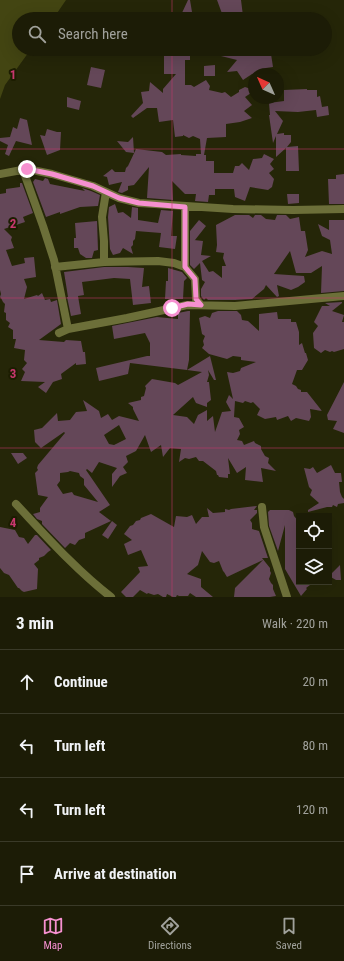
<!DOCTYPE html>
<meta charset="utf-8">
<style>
:root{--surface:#1c1c06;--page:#292914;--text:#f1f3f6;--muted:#a0a19b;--line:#3a3a28;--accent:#f690d0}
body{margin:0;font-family:"Roboto Condensed",sans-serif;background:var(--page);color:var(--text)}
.controls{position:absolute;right:12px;bottom:12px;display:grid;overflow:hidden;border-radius:0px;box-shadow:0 4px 16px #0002}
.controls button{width:36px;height:36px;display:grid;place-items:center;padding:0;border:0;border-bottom:1px solid var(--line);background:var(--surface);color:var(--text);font:20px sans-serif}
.compass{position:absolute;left:248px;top:68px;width:36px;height:36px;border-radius:50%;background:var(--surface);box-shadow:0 4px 16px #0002;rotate:315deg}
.stop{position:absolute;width:12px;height:12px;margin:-9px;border:3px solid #f690d0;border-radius:50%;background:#fff}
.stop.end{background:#f690d0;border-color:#fff;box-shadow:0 1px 4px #0008}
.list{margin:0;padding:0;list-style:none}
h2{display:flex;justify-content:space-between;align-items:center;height:52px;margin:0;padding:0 16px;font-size:17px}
h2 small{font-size:13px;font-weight:400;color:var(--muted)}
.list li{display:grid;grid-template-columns:26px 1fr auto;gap:12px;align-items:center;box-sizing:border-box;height:64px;padding:0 16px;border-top:1px solid var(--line)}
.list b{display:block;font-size:15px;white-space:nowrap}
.list em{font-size:13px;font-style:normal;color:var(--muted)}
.icon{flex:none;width:22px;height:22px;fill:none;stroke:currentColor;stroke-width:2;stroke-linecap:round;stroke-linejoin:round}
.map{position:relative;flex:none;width:344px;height:597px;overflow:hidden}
.search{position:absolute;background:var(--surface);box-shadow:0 4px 16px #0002;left:12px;right:12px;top:12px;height:44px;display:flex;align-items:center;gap:10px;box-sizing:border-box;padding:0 14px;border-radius:22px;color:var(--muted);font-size:15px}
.sheet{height:308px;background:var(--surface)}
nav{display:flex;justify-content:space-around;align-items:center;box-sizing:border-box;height:56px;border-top:1px solid var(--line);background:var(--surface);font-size:11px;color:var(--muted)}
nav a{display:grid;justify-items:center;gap:2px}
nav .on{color:var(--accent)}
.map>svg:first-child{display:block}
</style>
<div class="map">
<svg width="344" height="597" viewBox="0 0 344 597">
<rect width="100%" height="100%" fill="#252608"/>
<!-- green -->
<path fill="#434512" d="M 0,0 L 66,0 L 53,19 L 19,19 L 19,49 L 31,49 L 5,85 L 0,99 Z"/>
<!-- building -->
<path fill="#644758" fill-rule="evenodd" d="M 188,0 L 190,0 L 192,12 L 181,15 Z
M 217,0 L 241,0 L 243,16 L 238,16 L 238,19 L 224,19 Z
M 164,49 L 190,49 L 190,60 L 185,60 L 185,85 L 191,85 L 194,87 L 206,80 L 210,86 L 209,90 L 222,93 L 225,92 L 231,97 L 239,92 L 239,90 L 245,87 L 254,90 L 254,91 L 245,97 L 252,105 L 244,111 L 252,118 L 240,122 L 226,124 L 226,137 L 207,138 L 204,155 L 206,155 L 206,161 L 214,161 L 214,173 L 233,173 L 235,166 L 239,166 L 242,163 L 249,170 L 253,159 L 262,158 L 264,154 L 274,159 L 270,164 L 274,169 L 269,173 L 274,179 L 272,187 L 268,190 L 250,187 L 245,201 L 235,197 L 234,189 L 215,189 L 215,195 L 209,195 L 208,202 L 195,201 L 196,194 L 185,194 L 172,181 L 173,200 L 147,198 L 149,167 L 134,185 L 128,186 L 128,190 L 122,193 L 118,192 L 122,182 L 109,185 L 107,177 L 103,176 L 112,169 L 115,172 L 125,172 L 126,168 L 128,166 L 136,149 L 162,152 L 166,155 L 181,154 L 181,155 L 196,156 L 196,154 L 201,154 L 200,139 L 193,136 L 189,138 L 183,135 L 183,136 L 175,137 L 173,120 L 159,122 L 157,108 L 147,108 L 133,118 L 131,116 L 143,103 L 141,92 L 149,91 L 150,82 L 163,93 L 163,89 L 176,74 L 164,74 Z
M 233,49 L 260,49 L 261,56 L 271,54 L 273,67 L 266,68 L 267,72 L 252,74 L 243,80 L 237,71 L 227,72 L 237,60 L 221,56 L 233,51 Z
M 215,65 L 215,76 L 204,76 L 204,66 Z
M 91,67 L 105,70 L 101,88 L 87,85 Z
M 307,89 L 307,90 L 317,90 L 317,97 L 320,96 L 322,107 L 328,106 L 329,115 L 317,117 L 316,110 L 298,112 L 275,111 L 283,121 L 277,134 L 284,133 L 284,135 L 291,135 L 291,142 L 287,147 L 298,146 L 299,171 L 286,171 L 286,148 L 276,157 L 276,136 L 273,143 L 269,115 L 270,115 L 269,103 L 284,101 L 284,90 Z
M 67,97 L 81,101 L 79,110 L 67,107 Z
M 20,118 L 27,120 L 32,145 L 16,141 L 9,156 L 5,154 L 8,145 L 0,141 L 0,138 L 10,137 L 13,127 L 17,129 Z
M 47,129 L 57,132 L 61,132 L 60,150 L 47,155 L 40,135 L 45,136 Z
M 133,137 L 134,153 L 126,152 L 117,141 L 128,142 Z
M 344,174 L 344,204 L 329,204 L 328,179 L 336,179 L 336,175 Z
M 45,178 L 48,179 L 50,184 L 85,191 L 82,188 L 91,191 L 100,195 L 98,206 L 80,207 L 60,214 L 60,212 L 46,217 L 33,182 L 35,179 L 43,181 Z
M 20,183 L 22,183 L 33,213 L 23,217 L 25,222 L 4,229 L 12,237 L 11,240 L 14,248 L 6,250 L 12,266 L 25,263 L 24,258 L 34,257 L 36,277 L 24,279 L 27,287 L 24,299 L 37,295 L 38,296 L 42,293 L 45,300 L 50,299 L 51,302 L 57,300 L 61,324 L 39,340 L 64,342 L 66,340 L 81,341 L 83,352 L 85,352 L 86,364 L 76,365 L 76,363 L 61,374 L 62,379 L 53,382 L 46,393 L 38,387 L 45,382 L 21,381 L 25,372 L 22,369 L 27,363 L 24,360 L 25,350 L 14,348 L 16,339 L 13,339 L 13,330 L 8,327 L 10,323 L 6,320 L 6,313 L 4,312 L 5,304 L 3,302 L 1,298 L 0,297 L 1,294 L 0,290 L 0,194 L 6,193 L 6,189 L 20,187 Z
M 287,194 L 299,194 L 299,203 L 288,204 Z
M 115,204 L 118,213 L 123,212 L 131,218 L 132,207 L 138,208 L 138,220 L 158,223 L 161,210 L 173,211 L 171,236 L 177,236 L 175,249 L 159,247 L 161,233 L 136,231 L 135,239 L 133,241 L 133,245 L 131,247 L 133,254 L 123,248 L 120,253 L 113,255 L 110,249 L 108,217 L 109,207 Z
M 235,215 L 249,215 L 253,218 L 255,215 L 261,215 L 266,219 L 275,220 L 277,215 L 286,215 L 290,219 L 299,217 L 301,231 L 305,231 L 308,250 L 305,257 L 322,251 L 332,254 L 330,240 L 322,236 L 318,224 L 329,230 L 329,220 L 344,220 L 344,291 L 321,293 L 322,266 L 311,273 L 296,273 L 290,251 L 274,274 L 304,276 L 305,282 L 298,287 L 291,290 L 277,285 L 279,296 L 277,297 L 266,285 L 264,289 L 252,299 L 235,300 L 208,300 L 206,298 L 204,300 L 201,296 L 201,289 L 205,282 L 202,280 L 200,263 L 194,269 L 190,265 L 190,231 L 199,220 L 206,226 L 195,240 L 194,240 L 203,241 L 201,255 L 211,256 L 202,261 L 209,272 L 213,271 L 222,278 L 222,266 L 226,266 L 223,258 L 224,253 L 216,252 L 217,245 L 216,225 Z
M 97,221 L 98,250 L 94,251 L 92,258 L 86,258 L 80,254 L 78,248 L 74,248 L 74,238 L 76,238 L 75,223 Z
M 104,267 L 128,267 L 144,268 L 142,287 L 149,286 L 151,303 L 133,305 L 130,279 L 114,278 L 82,282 L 84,295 L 78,296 L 81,314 L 71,316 L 67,297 L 68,297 L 64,272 Z
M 168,268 L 182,272 L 187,278 L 184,281 L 183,299 L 165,299 L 166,281 L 168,281 Z
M 342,302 L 342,303 L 332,311 L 344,315 L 342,322 L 344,322 L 344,349 L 334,352 L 332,351 L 330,352 L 325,350 L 321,353 L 314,348 L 313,333 L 318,326 L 314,322 L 322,306 L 330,306 L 325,303 Z
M 188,311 L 190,311 L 189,360 L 187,370 L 130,363 L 128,374 L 99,381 L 96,368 L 147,356 L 150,356 L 150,343 L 145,333 L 114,339 L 112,326 L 157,317 L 178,319 L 178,313 Z
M 218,311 L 237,311 L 241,315 L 242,320 L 248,321 L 259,331 L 259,314 L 277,312 L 278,319 L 291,319 L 291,322 L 296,322 L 299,332 L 299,345 L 302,343 L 305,353 L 306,353 L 308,360 L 302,370 L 297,370 L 292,384 L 296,386 L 298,389 L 301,390 L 301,392 L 307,392 L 322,411 L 310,409 L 311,417 L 309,421 L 296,418 L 291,421 L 288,416 L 277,420 L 276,417 L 265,419 L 257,415 L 260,409 L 253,402 L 251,403 L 245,401 L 243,403 L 235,401 L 234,417 L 239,418 L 244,427 L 239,430 L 240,434 L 237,440 L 242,441 L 244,445 L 254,441 L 255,443 L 261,446 L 261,449 L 265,456 L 269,458 L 268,463 L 276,471 L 261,468 L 263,482 L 245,480 L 246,467 L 237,473 L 228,458 L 230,474 L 228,474 L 228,478 L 219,477 L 218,475 L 217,475 L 216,471 L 203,461 L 199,461 L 196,457 L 189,459 L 185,458 L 179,462 L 181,449 L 170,448 L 163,457 L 161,445 L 151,452 L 145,435 L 136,451 L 126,456 L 128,462 L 123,467 L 127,473 L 120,476 L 112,487 L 112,474 L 117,468 L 99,462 L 92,473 L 87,469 L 86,470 L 110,505 L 99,512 L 111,521 L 85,533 L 85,538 L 79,540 L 75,545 L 70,543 L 65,548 L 42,524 L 42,521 L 37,519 L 33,514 L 40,512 L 40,508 L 48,497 L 38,495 L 35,473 L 38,470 L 37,468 L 38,465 L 65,433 L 64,432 L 41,448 L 35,442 L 34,430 L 42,428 L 57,413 L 58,421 L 70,420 L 76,412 L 87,411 L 83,400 L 99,411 L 101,418 L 108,414 L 112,420 L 119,416 L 139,421 L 133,409 L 133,407 L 128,403 L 141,400 L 141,397 L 144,396 L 146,388 L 145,386 L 152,379 L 175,383 L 178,385 L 202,372 L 187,370 L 210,356 L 216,380 L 214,380 L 208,370 L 209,375 L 207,382 L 209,382 L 211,400 L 207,403 L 207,407 L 196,403 L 193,397 L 173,415 L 187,417 L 194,424 L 198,415 L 207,410 L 207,421 L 213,416 L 215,432 L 222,412 L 231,411 L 226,402 L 229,395 L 233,399 L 227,372 L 233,373 L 240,371 L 241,368 L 256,362 L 241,360 L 241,357 L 233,356 L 227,359 L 209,354 L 202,348 L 204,345 L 203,341 L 205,336 L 202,334 L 199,318 L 205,316 L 210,318 L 212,313 ZM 119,425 L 126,439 L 114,445 L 109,444 L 104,435 ZM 70,471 L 79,473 L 80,476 L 84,479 L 84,485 L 98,502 L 74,495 L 72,492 L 63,494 L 57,485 L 60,481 L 60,473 L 68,472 Z
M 344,382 L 344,433 L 333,429 L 337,421 L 328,420 L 327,415 Z
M 11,453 L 23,453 L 27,458 L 18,464 Z
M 331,465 L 335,473 L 341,473 L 342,482 L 339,482 L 340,492 L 342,497 L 344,499 L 344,503 L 338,504 L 337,507 L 333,505 L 332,507 L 327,507 L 308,512 L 308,510 L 319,503 L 310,495 L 312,490 L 309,487 L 304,468 L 310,469 L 313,467 L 317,473 Z
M 257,506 L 254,510 L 257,510 L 257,513 L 250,520 L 252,523 L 252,529 L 259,531 L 268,558 L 262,558 L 270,568 L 270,571 L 271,573 L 269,579 L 271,583 L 273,585 L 273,589 L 276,596 L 270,597 L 234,597 L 235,588 L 263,560 L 227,577 L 224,572 L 223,571 L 219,561 L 214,563 L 210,562 L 202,551 L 198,565 L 187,574 L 201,579 L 201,587 L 213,597 L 196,597 L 190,593 L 188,596 L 179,596 L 177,595 L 176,597 L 173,597 L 167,594 L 166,597 L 163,597 L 158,594 L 154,595 L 148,593 L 147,594 L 140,590 L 133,597 L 126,597 L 121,592 L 140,572 L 138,567 L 148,566 L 141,550 L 128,555 L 124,544 L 132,540 L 124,534 L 130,526 L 133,525 L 136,521 L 140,520 L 141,518 L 151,514 L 174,527 L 176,516 L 187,517 L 192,515 L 196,524 L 202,517 L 209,517 L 207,508 L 213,513 L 225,512 L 225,509 L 229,510 L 231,509 Z
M 270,510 L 289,510 L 293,512 L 294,516 L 299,522 L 299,582 L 314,582 L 306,588 L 307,589 L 301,596 L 285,569 L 285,525 L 278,551 L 269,526 L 268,512 Z
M 112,521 L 117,525 L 108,539 L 102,535 Z
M 0,527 L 15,530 L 19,537 L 24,538 L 28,544 L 35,535 L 37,535 L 51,550 L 48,552 L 44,556 L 39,558 L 39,560 L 34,564 L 38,569 L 37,589 L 24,592 L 22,591 L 19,588 L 18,588 L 9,575 L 4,573 L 0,568 Z
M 340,565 L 341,580 L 336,580 L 329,576 Z"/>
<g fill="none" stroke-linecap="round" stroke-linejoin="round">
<!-- street -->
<path stroke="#6c6f39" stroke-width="8" d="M 23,170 L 43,226 L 54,260 L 68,329
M 0,174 L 27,169 L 52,174 L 93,186 L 119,198 L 139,203 L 233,209 L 293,210 L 344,209
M 104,262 L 104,241 L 102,217 L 106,192
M 55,267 L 104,262 L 158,261 L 174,263 L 185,267 L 195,279 L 196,299 L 201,305
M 185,267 L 185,207
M 59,333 L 68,329 L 127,318 L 187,305 L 235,306 L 344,296
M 16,504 C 46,536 76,570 111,597
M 262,507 L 264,527 L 287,597"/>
</g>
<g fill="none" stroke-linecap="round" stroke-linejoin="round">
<!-- route -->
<path stroke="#f690d0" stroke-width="5" d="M 27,169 L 52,174 L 93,186 L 119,198 L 139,203 L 185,207 L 185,267 L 195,279 L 196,299 L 201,305 L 188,304 L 172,308"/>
</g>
<!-- grid -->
<path fill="none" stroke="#c8376e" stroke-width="1" stroke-opacity="0.55" d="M 172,0 L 172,19M 172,49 L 172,597M 0,149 L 344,149M 0,298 L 344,298M 0,448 L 344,448"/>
<g font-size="13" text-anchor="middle" font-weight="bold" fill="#c8376e" stroke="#1c1d01" stroke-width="4" stroke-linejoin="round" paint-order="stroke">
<text x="13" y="79">1</text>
<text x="13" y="228">2</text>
<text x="13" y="378">3</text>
<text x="13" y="527">4</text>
</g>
</svg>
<div class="controls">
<button><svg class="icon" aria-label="locate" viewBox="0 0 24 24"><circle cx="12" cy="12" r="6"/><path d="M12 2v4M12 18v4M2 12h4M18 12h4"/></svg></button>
<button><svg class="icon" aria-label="layers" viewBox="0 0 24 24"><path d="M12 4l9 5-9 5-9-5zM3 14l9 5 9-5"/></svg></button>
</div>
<svg class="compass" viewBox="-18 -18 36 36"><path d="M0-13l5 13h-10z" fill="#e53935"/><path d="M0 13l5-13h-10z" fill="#a0a19b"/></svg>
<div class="stop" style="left:172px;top:308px"></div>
<div class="stop end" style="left:27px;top:169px"></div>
<div class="search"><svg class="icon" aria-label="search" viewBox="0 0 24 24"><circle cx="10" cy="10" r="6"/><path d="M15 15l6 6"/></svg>Search here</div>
</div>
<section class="sheet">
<h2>3 min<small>Walk · 220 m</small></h2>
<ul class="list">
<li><svg class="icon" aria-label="ahead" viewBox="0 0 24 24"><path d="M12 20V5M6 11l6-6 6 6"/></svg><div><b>Continue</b></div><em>20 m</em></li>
<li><svg class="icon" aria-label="left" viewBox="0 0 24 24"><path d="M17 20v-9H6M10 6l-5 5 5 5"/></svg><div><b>Turn left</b></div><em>80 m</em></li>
<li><svg class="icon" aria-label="left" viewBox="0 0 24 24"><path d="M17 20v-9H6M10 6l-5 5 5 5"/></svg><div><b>Turn left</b></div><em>120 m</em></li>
<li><svg class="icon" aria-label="arrive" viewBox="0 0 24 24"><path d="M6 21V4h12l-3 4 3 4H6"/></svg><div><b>Arrive at destination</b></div></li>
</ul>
</section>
<nav>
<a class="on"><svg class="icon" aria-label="map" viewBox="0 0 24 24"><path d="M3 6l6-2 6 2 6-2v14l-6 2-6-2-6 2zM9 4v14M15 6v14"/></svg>Map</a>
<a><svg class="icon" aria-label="directions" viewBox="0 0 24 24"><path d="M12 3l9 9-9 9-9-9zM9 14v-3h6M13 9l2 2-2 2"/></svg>Directions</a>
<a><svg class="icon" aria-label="saved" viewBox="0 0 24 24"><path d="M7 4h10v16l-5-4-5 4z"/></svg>Saved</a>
</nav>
